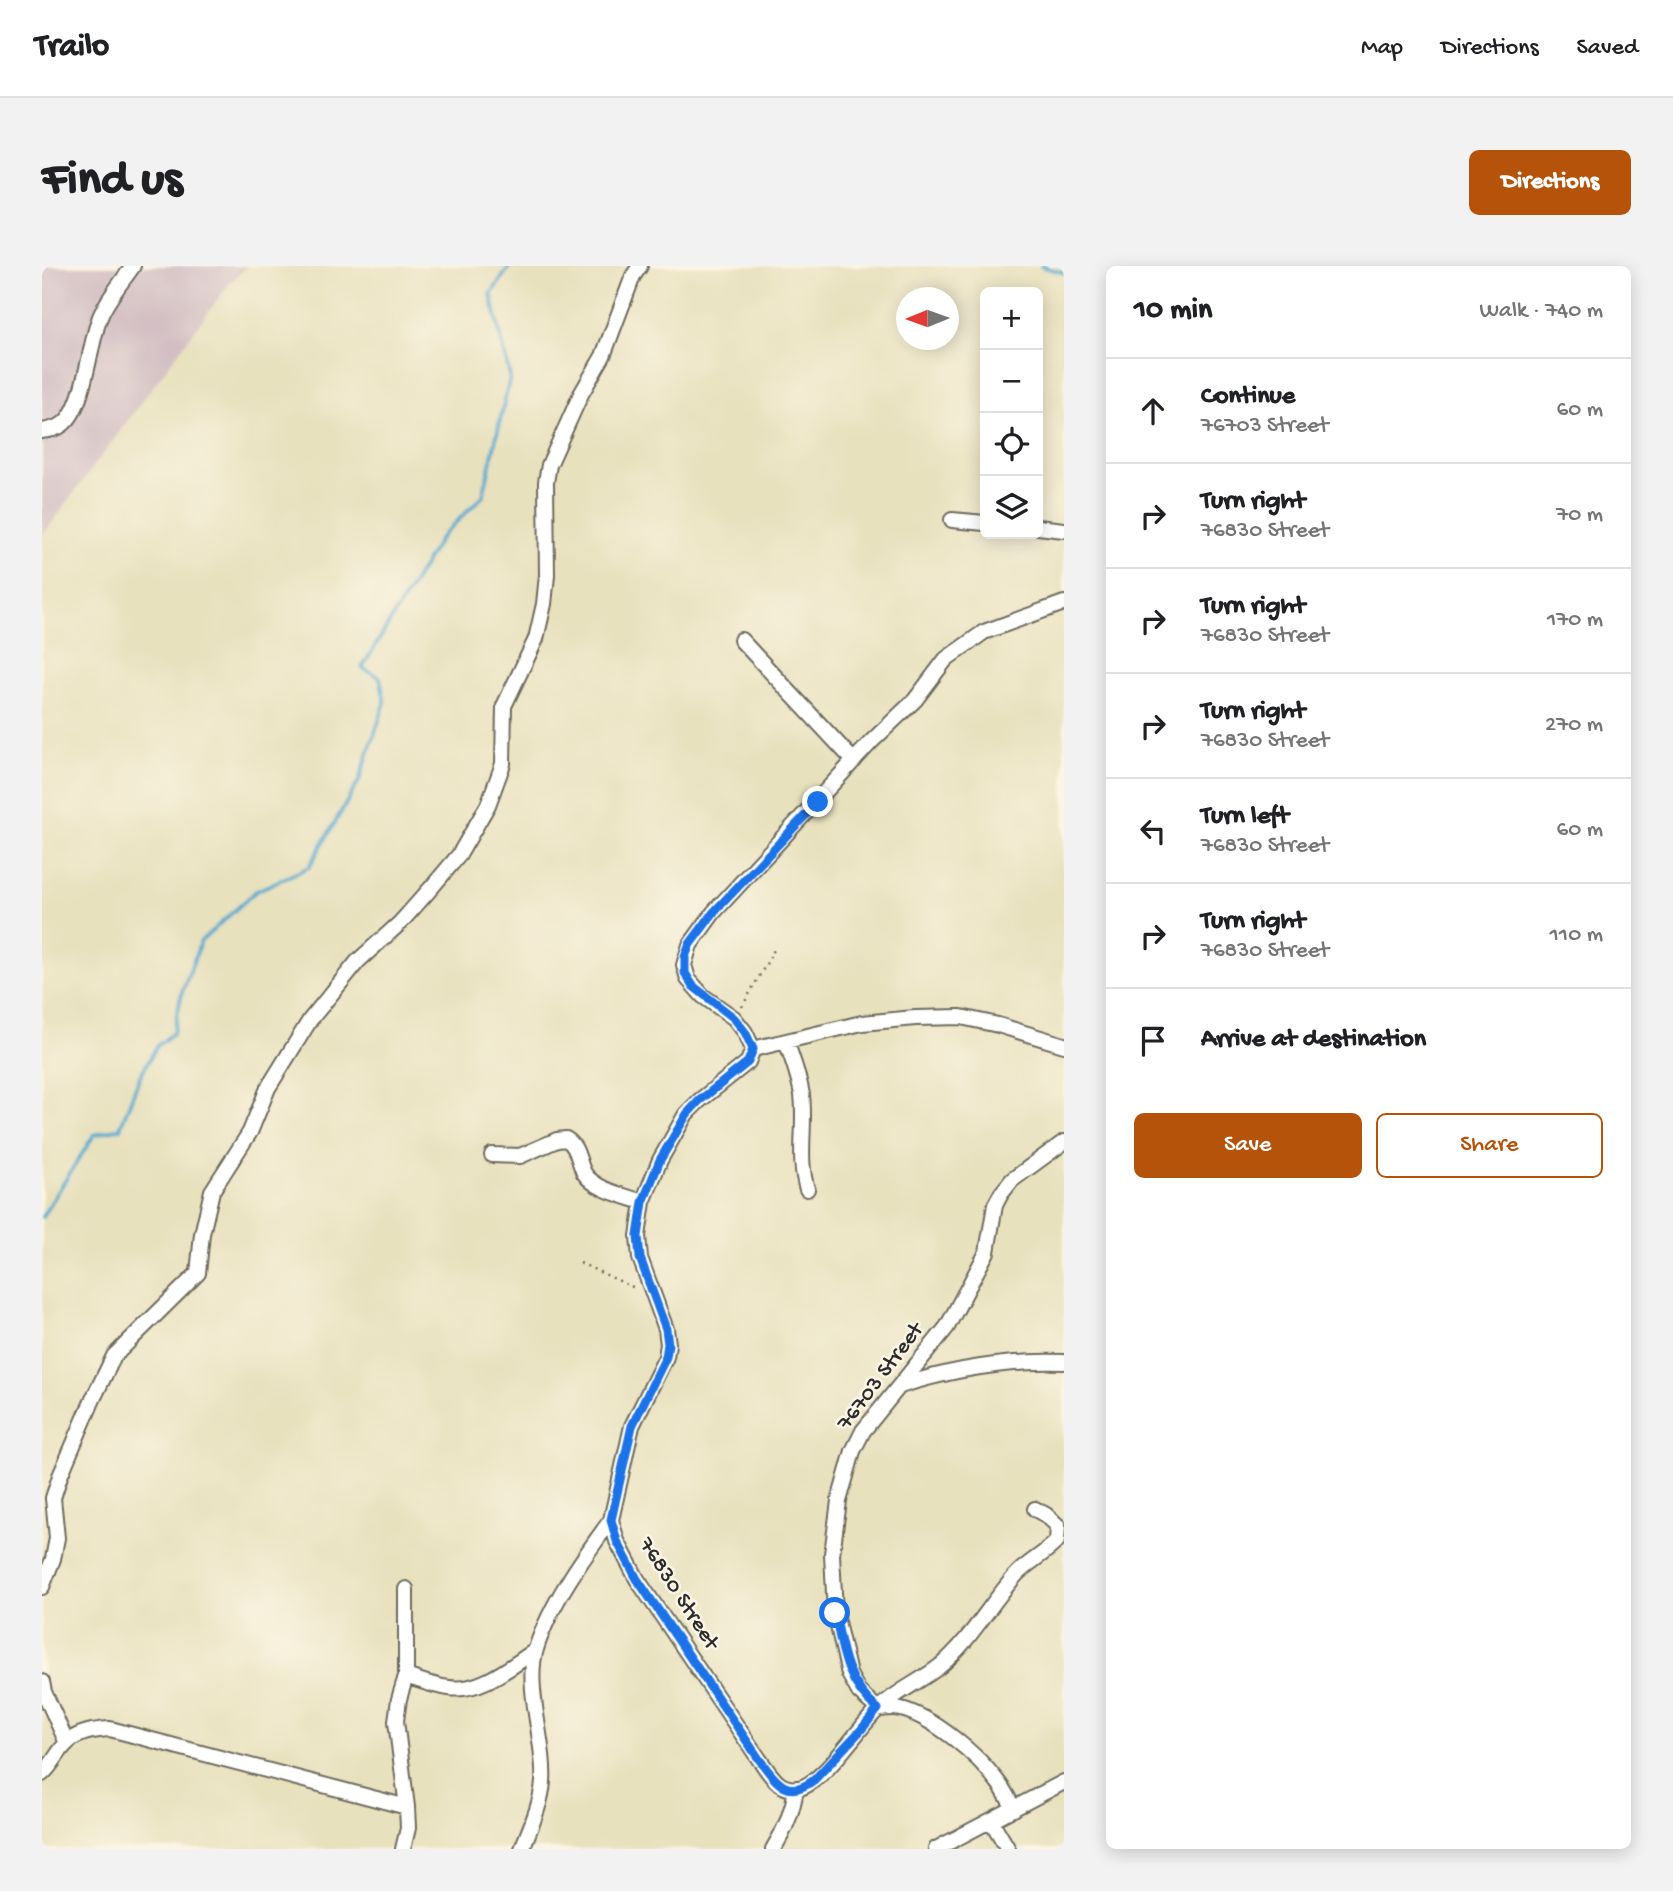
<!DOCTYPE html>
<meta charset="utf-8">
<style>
:root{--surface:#fff;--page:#f2f2f2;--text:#202124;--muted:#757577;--line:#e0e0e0;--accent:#b45309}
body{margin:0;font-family:"Gochi Hand",sans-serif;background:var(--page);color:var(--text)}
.controls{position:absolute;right:21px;top:21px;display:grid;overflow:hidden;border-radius:10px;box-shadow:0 4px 18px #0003}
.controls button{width:63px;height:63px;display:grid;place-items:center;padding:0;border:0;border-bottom:2px solid var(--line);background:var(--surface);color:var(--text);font:35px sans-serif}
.compass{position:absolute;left:854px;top:21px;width:63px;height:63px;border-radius:50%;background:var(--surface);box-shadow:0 4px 18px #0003;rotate:269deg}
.stop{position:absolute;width:21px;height:21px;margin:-16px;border:5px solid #1a73e8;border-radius:50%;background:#fff}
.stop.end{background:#1a73e8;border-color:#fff;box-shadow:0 2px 7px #0008}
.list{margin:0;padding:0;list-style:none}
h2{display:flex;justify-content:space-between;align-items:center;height:91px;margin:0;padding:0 28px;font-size:30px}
h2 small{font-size:23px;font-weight:400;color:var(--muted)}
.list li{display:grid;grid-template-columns:46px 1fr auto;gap:21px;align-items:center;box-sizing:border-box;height:105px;padding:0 28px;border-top:2px solid var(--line)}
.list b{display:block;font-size:26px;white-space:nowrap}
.list p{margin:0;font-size:23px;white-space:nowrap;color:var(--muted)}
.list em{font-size:23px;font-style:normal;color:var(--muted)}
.actions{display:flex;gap:14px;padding:21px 28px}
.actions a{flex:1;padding:16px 0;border:2px solid var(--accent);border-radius:10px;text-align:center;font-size:24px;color:var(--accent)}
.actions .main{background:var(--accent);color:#fff}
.icon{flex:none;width:38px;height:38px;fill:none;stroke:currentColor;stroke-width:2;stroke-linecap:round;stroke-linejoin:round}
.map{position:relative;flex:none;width:1022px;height:1583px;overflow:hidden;border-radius:10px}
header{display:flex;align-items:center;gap:42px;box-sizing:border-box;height:98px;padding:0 35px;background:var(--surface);border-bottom:2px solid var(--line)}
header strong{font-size:33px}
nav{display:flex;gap:38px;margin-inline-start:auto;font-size:24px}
.intro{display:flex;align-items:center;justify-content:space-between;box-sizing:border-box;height:168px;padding:0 42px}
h1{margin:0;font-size:49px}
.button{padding:18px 32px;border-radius:10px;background:var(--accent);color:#fff;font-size:24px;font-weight:700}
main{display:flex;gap:42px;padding:0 42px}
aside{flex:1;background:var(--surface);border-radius:10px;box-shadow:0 4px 18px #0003}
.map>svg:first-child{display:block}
</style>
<header>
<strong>Trailo</strong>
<nav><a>Map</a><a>Directions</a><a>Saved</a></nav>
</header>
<div class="intro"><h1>Find us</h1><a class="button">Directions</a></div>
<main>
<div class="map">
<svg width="1022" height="1583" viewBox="0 0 1022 1583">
<rect width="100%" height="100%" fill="#fcf5e5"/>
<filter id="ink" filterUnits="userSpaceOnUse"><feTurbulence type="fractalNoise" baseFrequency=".0143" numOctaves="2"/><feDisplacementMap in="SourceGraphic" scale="14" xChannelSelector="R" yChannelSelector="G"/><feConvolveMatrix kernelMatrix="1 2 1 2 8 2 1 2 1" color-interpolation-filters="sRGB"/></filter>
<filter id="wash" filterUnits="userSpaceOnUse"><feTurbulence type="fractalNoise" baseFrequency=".00686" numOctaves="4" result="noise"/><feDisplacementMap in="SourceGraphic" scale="28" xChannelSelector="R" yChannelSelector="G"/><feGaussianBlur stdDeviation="1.57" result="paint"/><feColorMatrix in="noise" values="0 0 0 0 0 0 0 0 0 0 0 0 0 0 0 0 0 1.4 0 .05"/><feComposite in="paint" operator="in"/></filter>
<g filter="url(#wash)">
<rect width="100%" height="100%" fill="#e8e1be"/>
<!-- industrial -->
<path fill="#d2bec3" d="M 0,0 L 205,0 L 187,18 L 0,270 Z"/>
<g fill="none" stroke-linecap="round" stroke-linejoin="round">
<!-- stream -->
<path stroke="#54a7cf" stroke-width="3.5" d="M 999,0 L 1022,7
M 0,951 L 52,869 L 78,862 L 98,810 L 115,780 L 131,767 L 140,726 L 159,675 L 214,625 L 267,601 L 317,515 L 343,437 L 338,411 L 320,402 L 399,271 L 441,230 L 468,111 L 449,28 L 468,0"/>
</g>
</g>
<g filter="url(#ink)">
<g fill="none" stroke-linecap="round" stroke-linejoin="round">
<defs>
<path id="minor" d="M 0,165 C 7,164 15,163 21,158 C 43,142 47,78 58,51 C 65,33 80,16 91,0
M 910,254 L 943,257
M 996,261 L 1022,264
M 699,374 L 812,495
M 744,775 C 750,792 757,810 760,829 C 764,861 755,892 765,923
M 711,783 L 820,757 L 873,752 L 919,751 L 956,759 L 1022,779
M 450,889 L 478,890 L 515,874 L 524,873 C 536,880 536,895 542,907 C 553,924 583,930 601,936
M 858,1120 C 912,1103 965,1094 1022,1096
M 993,1243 L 1004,1249 L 1016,1260 L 1015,1275 C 1003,1288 986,1296 974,1309 C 947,1339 929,1374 898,1400 C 879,1415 854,1426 836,1443 C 817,1461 782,1517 757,1522 C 736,1526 728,1507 717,1493 L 595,1313 L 575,1275 L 569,1254 L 590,1160 L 624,1091 L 626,1078 L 624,1063 L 598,992 L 596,970 L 601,936 L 618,894 L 644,848 L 657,835 L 706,796 L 711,783 L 703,766 L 692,752 L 661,730 L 646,713 L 642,699 L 648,679 L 672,646 L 829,476 L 873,434 L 904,393 L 942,366 L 1022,337
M 0,1321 L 11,1293 L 15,1272 L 11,1232 L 18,1210 L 51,1133 L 72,1090 L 156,1007 L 160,968 L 170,925 L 208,866 L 226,822 L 268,754 L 316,695 L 358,657 L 390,621 L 417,589 L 446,539 L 461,498 L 462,440 L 494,373 L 502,338 L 505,309 L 504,216 L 507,199 L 539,128 L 561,90 L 591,10 L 598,0
M 364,1323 L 364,1410 L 357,1433 L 354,1455 L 365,1541
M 364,1410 C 378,1415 392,1420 407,1422 C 438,1427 469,1400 493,1385
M 0,1416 L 2,1426 L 25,1477
M 836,1443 L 817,1426 L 807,1408 L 793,1347 L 790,1288 L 797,1235 L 811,1185 L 821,1165 L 905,1061 L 945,986 L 953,939 L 959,928 L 970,914 L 1022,876
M 838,1443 C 845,1442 852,1441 859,1443 C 891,1451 936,1489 955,1515 C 962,1523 967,1534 972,1543
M 0,1508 C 11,1499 15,1486 25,1477 C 36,1466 53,1464 68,1463 L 365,1541 L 366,1562 L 361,1583
M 950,1556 L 966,1583
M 480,1583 C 488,1562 499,1539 501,1516 C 504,1478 482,1420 494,1383 C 508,1338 541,1292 569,1254
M 731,1583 C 744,1563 751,1545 754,1522
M 894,1583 L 1022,1516"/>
</defs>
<!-- minor casing -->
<use href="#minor" stroke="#6d6b5e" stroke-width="18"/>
<!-- path -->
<path stroke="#6d6b5e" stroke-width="2.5" stroke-dasharray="2 5" stroke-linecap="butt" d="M 700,741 L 733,682
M 538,997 L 595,1023"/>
<!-- minor -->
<use href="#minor" stroke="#fff" stroke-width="14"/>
</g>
</g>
<g fill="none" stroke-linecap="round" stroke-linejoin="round" filter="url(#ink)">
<!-- route -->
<path stroke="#1a73e8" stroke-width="9" d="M 776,536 L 672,646 L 648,678 L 643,691 L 643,707 L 651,720 L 692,752 L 703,766 L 711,783 L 706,796 L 657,835 L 645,848 L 618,894 L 601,936 L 596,970 L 598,992 L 624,1063 L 626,1078 L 624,1091 L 590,1160 L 569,1254 L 575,1275 L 595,1313 L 717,1493 C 733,1514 744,1535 772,1514 L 819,1464 L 836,1443 C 805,1419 800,1384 793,1347"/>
</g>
<g text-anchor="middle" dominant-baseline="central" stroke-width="5" stroke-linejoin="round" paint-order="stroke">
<!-- street labels -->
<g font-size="23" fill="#2b2b2b" stroke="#fcf5e5">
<text transform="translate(839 1111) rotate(-53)">76703 Street</text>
<text transform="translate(636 1328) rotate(57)">76830 Street</text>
</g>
</g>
</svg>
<div class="controls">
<button>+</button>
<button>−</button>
<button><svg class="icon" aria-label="locate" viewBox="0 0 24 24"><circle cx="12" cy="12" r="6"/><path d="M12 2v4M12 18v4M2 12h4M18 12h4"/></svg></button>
<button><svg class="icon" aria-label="layers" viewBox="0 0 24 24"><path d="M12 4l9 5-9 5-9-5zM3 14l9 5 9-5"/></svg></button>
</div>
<svg class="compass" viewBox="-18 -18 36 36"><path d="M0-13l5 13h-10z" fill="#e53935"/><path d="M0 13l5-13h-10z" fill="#757577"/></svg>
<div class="stop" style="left:793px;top:1347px"></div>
<div class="stop end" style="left:776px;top:536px"></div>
</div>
<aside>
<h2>10 min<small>Walk · 740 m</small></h2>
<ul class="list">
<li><svg class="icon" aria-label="ahead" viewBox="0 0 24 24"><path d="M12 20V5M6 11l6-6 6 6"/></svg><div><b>Continue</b><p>76703 Street</p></div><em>60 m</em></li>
<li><svg class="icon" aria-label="right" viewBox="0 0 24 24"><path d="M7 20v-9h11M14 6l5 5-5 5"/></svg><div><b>Turn right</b><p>76830 Street</p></div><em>70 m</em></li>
<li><svg class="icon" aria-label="right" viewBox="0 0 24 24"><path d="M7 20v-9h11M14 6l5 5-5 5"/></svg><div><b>Turn right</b><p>76830 Street</p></div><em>170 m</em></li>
<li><svg class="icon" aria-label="right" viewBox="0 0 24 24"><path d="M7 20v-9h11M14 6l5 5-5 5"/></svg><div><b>Turn right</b><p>76830 Street</p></div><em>270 m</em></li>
<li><svg class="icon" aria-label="left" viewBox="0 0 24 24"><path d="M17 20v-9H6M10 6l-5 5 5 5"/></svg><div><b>Turn left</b><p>76830 Street</p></div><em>60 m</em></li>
<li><svg class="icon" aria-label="right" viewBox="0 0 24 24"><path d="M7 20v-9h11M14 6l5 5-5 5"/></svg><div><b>Turn right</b><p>76830 Street</p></div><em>110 m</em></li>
<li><svg class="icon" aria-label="arrive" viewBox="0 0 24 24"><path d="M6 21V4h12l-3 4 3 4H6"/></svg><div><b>Arrive at destination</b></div></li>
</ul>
<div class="actions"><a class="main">Save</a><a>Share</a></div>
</aside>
</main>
